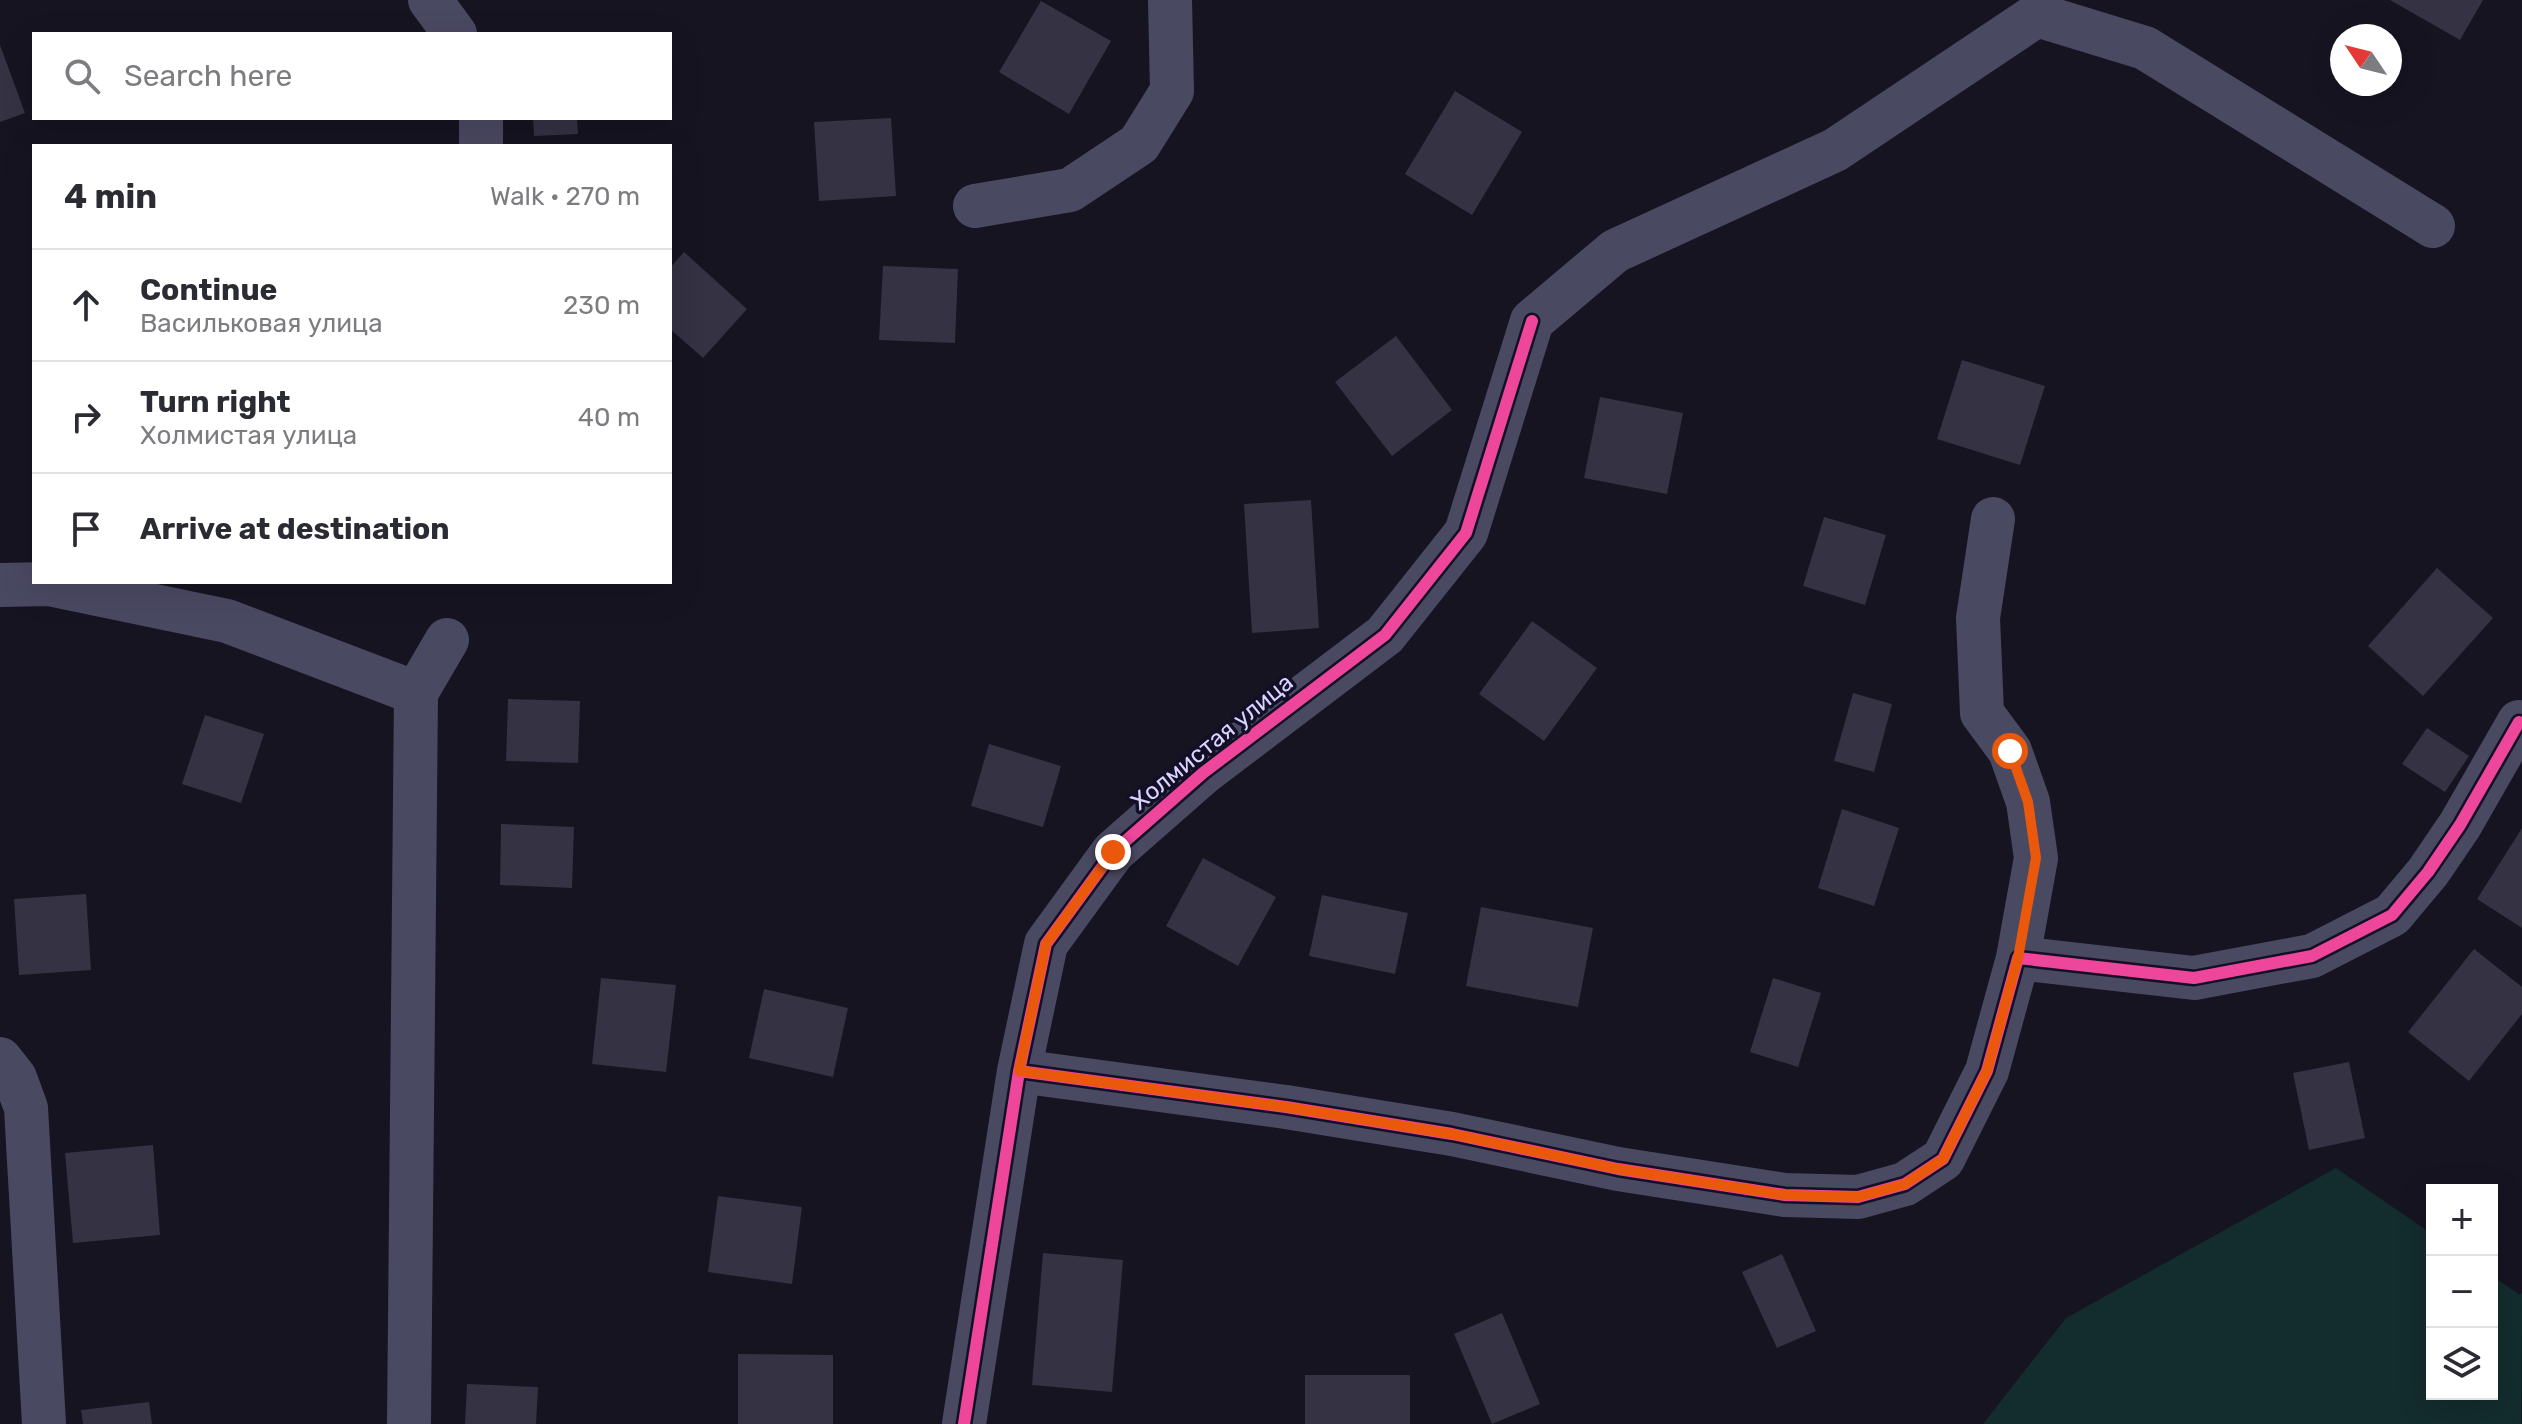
<!DOCTYPE html>
<meta charset="utf-8">
<style>
:root{--surface:#fff;--page:#f2f2f3;--text:#2b2b33;--muted:#7c7c81;--line:#e1e1e2}
body{margin:0;font-family:Rubik,sans-serif;background:var(--page);color:var(--text)}
.controls{position:absolute;right:24px;bottom:24px;display:grid;overflow:hidden;border-radius:0px;box-shadow:0 8px 32px #0002}
.controls button{width:72px;height:72px;display:grid;place-items:center;padding:0;border:0;border-bottom:2px solid var(--line);background:var(--surface);color:var(--text);font:40px sans-serif}
.compass{position:absolute;left:2330px;top:24px;width:72px;height:72px;border-radius:50%;background:var(--surface);box-shadow:0 8px 32px #0002;rotate:305deg}
.stop{position:absolute;width:24px;height:24px;margin:-18px;border:6px solid #ea580c;border-radius:50%;background:#fff}
.stop.end{background:#ea580c;border-color:#fff;box-shadow:0 2px 8px #0008}
.list{margin:0;padding:0;list-style:none}
h2{display:flex;justify-content:space-between;align-items:center;height:104px;margin:0;padding:0 32px;font-size:34px}
h2 small{font-size:26px;font-weight:400;color:var(--muted)}
.list li{display:grid;grid-template-columns:52px 1fr auto;gap:24px;align-items:center;box-sizing:border-box;height:112px;padding:0 32px;border-top:2px solid var(--line)}
.list b{display:block;font-size:30px;white-space:nowrap}
.list p{margin:0;font-size:26px;white-space:nowrap;color:var(--muted)}
.list em{font-size:26px;font-style:normal;color:var(--muted)}
.icon{flex:none;width:44px;height:44px;fill:none;stroke:currentColor;stroke-width:2;stroke-linecap:round;stroke-linejoin:round}
.map{position:relative;flex:none;width:2522px;height:1424px;overflow:hidden}
.search{position:absolute;background:var(--surface);box-shadow:0 8px 32px #0002;left:32px;top:32px;width:640px;height:88px;display:flex;align-items:center;gap:20px;box-sizing:border-box;padding:0 28px;border-radius:0px;color:var(--muted);font-size:30px}
.panel{position:absolute;background:var(--surface);box-shadow:0 8px 32px #0002;left:32px;top:144px;width:640px;height:440px;border-radius:0px}
.map>svg:first-child{display:block}
</style>
<div class="map">
<svg width="2522" height="1424" viewBox="0 0 2522 1424">
<rect width="100%" height="100%" fill="#161421"/>
<!-- green -->
<path fill="#132c2d" d="M 2336,1168 L 2432,1234 L 2432,1394 L 2492,1394 L 2492,1276 L 2520,1295 L 2522,1293 L 2521,1424 L 1983,1424 L 2066,1318 Z"/>
<!-- building -->
<path fill="#343243" d="M 2390,0 L 2483,0 L 2460,40 Z
M 1041,1 L 1111,41 L 1069,114 L 999,72 Z
M 0,45 L 25,113 L 0,122 Z
M 1455,91 L 1522,132 L 1472,215 L 1405,174 Z
M 533,118 L 577,118 L 578,134 L 534,136 Z
M 891,118 L 896,196 L 819,201 L 814,122 Z
M 684,252 L 747,309 L 703,358 L 670,329 L 670,268 Z
M 883,266 L 958,269 L 955,343 L 879,340 Z
M 1396,336 L 1452,410 L 1392,456 L 1335,382 Z
M 1962,360 L 2045,386 L 2020,465 L 1937,439 Z
M 1600,397 L 1683,413 L 1667,494 L 1584,478 Z
M 1311,500 L 1319,628 L 1252,633 L 1244,504 Z
M 1824,517 L 1886,535 L 1865,605 L 1803,586 Z
M 2437,568 L 2493,618 L 2423,696 L 2368,646 Z
M 1532,621 L 1597,668 L 1544,741 L 1479,694 Z
M 1853,693 L 1892,704 L 1874,772 L 1834,761 Z
M 508,699 L 580,701 L 578,763 L 506,761 Z
M 205,715 L 264,734 L 241,803 L 182,784 Z
M 2427,728 L 2469,756 L 2445,792 L 2402,764 Z
M 989,744 L 1061,766 L 1043,827 L 971,806 Z
M 1842,809 L 1899,828 L 1874,906 L 1818,888 Z
M 501,824 L 574,827 L 572,888 L 500,885 Z
M 2522,828 L 2522,928 L 2477,899 Z
M 1203,858 L 1276,897 L 1238,966 L 1166,926 Z
M 86,894 L 91,970 L 19,975 L 14,899 Z
M 1322,895 L 1408,913 L 1395,974 L 1309,956 Z
M 1481,907 L 1593,928 L 1578,1007 L 1466,986 Z
M 2474,949 L 2522,987 L 2522,1014 L 2469,1081 L 2408,1032 Z
M 601,978 L 676,985 L 666,1072 L 592,1064 Z
M 1773,978 L 1821,993 L 1798,1067 L 1750,1052 Z
M 764,989 L 848,1008 L 833,1077 L 749,1058 Z
M 2349,1062 L 2365,1138 L 2309,1150 L 2293,1073 Z
M 153,1145 L 160,1235 L 73,1243 L 65,1153 Z
M 718,1196 L 802,1207 L 792,1284 L 708,1272 Z
M 1043,1253 L 1123,1260 L 1112,1392 L 1032,1385 Z
M 1782,1254 L 1816,1331 L 1777,1348 L 1742,1272 Z
M 1502,1313 L 1540,1404 L 1492,1424 L 1454,1334 Z
M 738,1354 L 833,1355 L 833,1424 L 738,1424 Z
M 1305,1375 L 1410,1375 L 1410,1424 L 1305,1424 Z
M 467,1384 L 538,1387 L 536,1424 L 465,1424 Z
M 149,1402 L 152,1424 L 83,1424 L 81,1410 Z"/>
<g fill="none" stroke-linecap="round" stroke-linejoin="round">
<!-- minor -->
<path stroke="#4a4962" stroke-width="44" d="M 430,0 L 455,34
M 481,146 L 481,118
M 975,206 L 1070,190 L 1139,144 L 1172,91 L 1170,0
M 1993,519 L 1978,618 L 1982,713 L 2010,751 L 2028,802 L 2036,858 L 2018,958
M 0,585 L 49,584 L 227,621 L 416,693
M 0,1059 L 15,1078 L 26,1108 L 44,1424
M 1019,1071 L 1286,1107 L 1452,1134 L 1618,1169 L 1785,1195 L 1858,1197 L 1905,1184 L 1943,1159 L 1987,1071 L 2018,958 L 2194,978 L 2312,956 L 2392,915 L 2428,872 L 2460,825 L 2519,722
M 409,1424 L 416,693 L 447,640
M 964,1424 L 1019,1071 L 1046,944 L 1113,852 L 1203,773 L 1385,635 L 1466,533 L 1532,321 L 1615,251 L 1835,150 L 2037,15 L 2145,48 L 2433,226"/>
<defs>
<path id="cycleway" d="M 1019,1071 L 1286,1107 L 1452,1134 L 1618,1169 L 1785,1195 L 1858,1197 L 1905,1184 L 1943,1159 L 1987,1071 L 2018,958 L 2194,978 L 2312,956 L 2392,915 L 2428,872 L 2460,825 L 2519,722
M 964,1424 L 1019,1071 L 1046,944 L 1113,852 L 1203,773 L 1385,635 L 1466,533 L 1532,321"/>
</defs>
<!-- cycleway casing -->
<use href="#cycleway" stroke="#130f26" stroke-width="17"/>
<!-- cycleway -->
<use href="#cycleway" stroke="#ed469a" stroke-width="12"/>
</g>
<g fill="none" stroke-linecap="round" stroke-linejoin="round">
<!-- route -->
<path stroke="#ea580c" stroke-width="10" d="M 1113,852 L 1046,944 L 1019,1071 L 1286,1107 L 1452,1134 L 1618,1169 L 1785,1195 L 1858,1197 L 1905,1184 L 1943,1159 L 1987,1071 L 2018,958 L 2036,858 L 2028,802 L 2010,751"/>
</g>
<g text-anchor="middle" dominant-baseline="central" stroke-width="7" stroke-linejoin="round" paint-order="stroke">
<!-- street labels -->
<g font-size="24" fill="#d9d4ff" stroke="#130f26">
<text transform="translate(1212 742) rotate(-39)">Холмистая улица</text>
</g>
</g>
</svg>
<div class="controls">
<button>+</button>
<button>−</button>
<button><svg class="icon" aria-label="layers" viewBox="0 0 24 24"><path d="M12 4l9 5-9 5-9-5zM3 14l9 5 9-5"/></svg></button>
</div>
<svg class="compass" viewBox="-18 -18 36 36"><path d="M0-13l5 13h-10z" fill="#e53935"/><path d="M0 13l5-13h-10z" fill="#7c7c81"/></svg>
<div class="stop" style="left:2010px;top:751px"></div>
<div class="stop end" style="left:1113px;top:852px"></div>
<div class="search"><svg class="icon" aria-label="search" viewBox="0 0 24 24"><circle cx="10" cy="10" r="6"/><path d="M15 15l6 6"/></svg>Search here</div>
<section class="panel">
<h2>4 min<small>Walk · 270 m</small></h2>
<ul class="list">
<li><svg class="icon" aria-label="ahead" viewBox="0 0 24 24"><path d="M12 20V5M6 11l6-6 6 6"/></svg><div><b>Continue</b><p>Васильковая улица</p></div><em>230 m</em></li>
<li><svg class="icon" aria-label="right" viewBox="0 0 24 24"><path d="M7 20v-9h11M14 6l5 5-5 5"/></svg><div><b>Turn right</b><p>Холмистая улица</p></div><em>40 m</em></li>
<li><svg class="icon" aria-label="arrive" viewBox="0 0 24 24"><path d="M6 21V4h12l-3 4 3 4H6"/></svg><div><b>Arrive at destination</b></div></li>
</ul>
</section>
</div>
